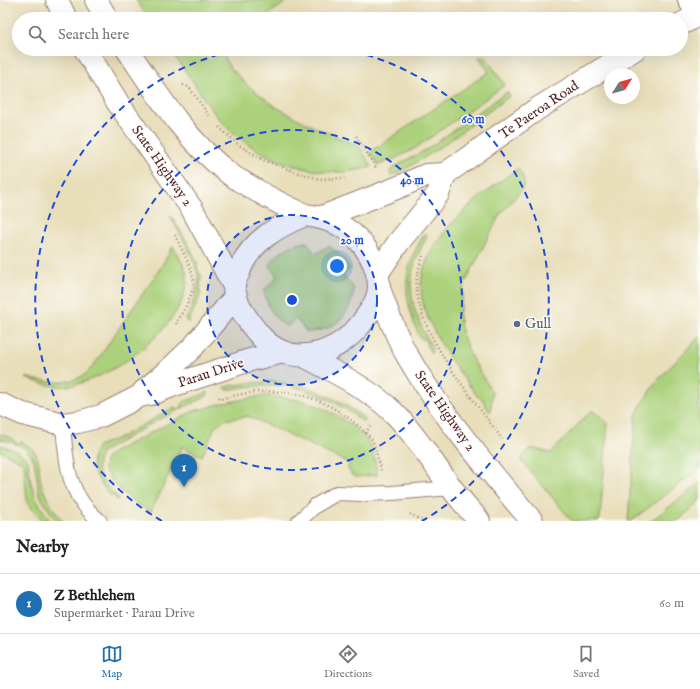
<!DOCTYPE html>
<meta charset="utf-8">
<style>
:root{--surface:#fff;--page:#f2f2f2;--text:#222;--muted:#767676;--line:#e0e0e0;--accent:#1f6fb2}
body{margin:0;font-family:"IM FELL English",serif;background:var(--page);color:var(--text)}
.compass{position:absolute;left:604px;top:68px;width:36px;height:36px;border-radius:50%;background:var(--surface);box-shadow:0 4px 16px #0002;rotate:53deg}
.you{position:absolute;left:337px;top:266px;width:14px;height:14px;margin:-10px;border:3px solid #fff;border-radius:50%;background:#1a73e8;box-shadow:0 0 0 6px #1a73e833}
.badge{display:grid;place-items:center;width:26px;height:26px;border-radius:50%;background:var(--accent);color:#fff;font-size:13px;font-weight:700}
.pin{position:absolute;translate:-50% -33px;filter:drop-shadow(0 1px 2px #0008)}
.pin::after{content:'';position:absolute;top:21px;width:14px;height:12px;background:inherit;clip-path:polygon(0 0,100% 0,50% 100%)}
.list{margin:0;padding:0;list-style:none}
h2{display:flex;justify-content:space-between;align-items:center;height:52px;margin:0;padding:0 16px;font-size:17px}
h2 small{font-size:13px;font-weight:400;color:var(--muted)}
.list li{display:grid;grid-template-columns:26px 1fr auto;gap:12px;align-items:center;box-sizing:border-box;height:60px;padding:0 16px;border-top:1px solid var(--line)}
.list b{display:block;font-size:15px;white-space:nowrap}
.list p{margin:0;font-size:13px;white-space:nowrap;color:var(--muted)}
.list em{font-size:13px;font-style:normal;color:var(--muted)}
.icon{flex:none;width:22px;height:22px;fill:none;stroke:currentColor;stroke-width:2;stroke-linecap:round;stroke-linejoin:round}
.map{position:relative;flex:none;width:700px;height:521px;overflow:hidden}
.search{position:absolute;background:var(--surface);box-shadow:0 4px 16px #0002;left:12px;right:12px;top:12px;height:44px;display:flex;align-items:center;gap:10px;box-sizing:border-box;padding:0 14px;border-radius:22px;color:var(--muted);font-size:15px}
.sheet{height:112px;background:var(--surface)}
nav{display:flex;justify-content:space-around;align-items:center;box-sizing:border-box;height:56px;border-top:1px solid var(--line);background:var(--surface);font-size:11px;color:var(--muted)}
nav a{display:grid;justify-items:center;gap:2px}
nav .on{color:var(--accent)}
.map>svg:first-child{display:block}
</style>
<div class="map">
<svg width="700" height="521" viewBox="0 0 700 521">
<rect width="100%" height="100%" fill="#fdfcf7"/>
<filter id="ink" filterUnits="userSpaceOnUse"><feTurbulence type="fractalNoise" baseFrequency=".025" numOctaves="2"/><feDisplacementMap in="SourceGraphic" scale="8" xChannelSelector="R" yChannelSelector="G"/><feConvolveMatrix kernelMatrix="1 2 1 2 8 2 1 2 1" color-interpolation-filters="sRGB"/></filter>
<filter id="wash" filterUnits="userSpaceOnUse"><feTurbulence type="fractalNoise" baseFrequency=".012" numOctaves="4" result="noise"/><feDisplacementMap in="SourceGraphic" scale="16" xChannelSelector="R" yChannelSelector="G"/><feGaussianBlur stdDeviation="0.9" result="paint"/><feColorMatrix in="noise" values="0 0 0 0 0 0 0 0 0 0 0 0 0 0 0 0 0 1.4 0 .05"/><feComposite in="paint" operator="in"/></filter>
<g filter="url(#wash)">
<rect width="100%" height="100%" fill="#e8deba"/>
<!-- green -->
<path fill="#acd17b" stroke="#7b7853" d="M 136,0 L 289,0 L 262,19 L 149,19 Z
M 169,49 L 219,49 L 230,67 L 248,86 L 276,107 L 312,126 L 359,146 L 372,167 C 362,169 351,172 340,172 C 304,173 266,159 238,137 C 216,121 202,95 187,73 C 182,65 174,57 169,49 Z
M 479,57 L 486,58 L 505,85 L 414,149 L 394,159 L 378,165 L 370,152 L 489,72 Z
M 507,92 L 510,96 C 471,123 434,156 391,176 L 390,171 C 398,163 417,156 427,149 C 454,131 480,110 507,92 Z
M 518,168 C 522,174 526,181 523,188 L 499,216 L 464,285 L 459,316 L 462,333 L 470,355 L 492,392 L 491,411 L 489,411 L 482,399 L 477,396 C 458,370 434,339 424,307 C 406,247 477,199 518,168 Z
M 171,216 L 188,243 L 198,264 L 197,267 L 199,273 L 201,274 L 200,296 L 188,323 L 186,319 C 191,306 198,294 198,280 C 198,264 179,231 170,217 Z
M 425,233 L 427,237 C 402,279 409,305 431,346 L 432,352 L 431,353 L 426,346 L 427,343 L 425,340 L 420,338 C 403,297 400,272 425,233 Z
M 307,242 L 315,254 L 329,246 C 338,253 345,259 350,269 L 343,275 L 354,288 C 351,315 335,331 307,332 L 295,318 L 287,327 C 272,316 268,308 264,291 L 277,276 L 269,265 C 279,251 290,245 307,242 Z
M 173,246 C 177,255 186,266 187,276 C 188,282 185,288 184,294 C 172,335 110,379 69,386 C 54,388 39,383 25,378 L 26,377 C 44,382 67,386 84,375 C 91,370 97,361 102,353 L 161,267 Z
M 700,336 L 700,468 L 631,521 L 628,521 L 636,414 L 654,384 Z
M 275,381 L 285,383 L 287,385 L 244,387 L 227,390 L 224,387 L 247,383 Z
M 295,384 C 322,391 345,402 366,420 L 363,422 C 341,404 320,393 292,387 Z
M 208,392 L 207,396 L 156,421 L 102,452 C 90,472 105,484 118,498 L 117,500 L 114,495 L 110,495 C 98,481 85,465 98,446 L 121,437 L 174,407 L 178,409 L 182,407 L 182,404 L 184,402 Z
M 261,396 C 298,397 324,404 353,427 C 358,432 365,436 368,442 C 374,451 376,465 377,475 L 357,477 L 352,475 L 348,469 L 349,463 L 248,416 L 224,420 L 219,423 L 215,427 L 202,456 L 182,447 L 151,512 C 133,503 114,487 104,469 L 105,461 L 110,454 L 173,421 L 194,411 L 224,403 Z
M 592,410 L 608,423 L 600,517 L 599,521 L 572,521 L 521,460 C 531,442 534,450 551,453 Z
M 0,434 L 12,438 L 15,442 L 19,444 L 21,441 C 45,454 36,465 42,486 C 47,500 54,511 63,521 L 57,521 C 50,512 43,503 39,492 C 36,481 37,458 28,451 C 21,444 9,441 0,439 Z
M 0,445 L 15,450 L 28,460 L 31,483 L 36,499 L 50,521 L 43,521 L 27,503 L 24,463 L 0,451 Z
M 700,483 L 700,500 L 678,521 L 651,521 Z"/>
</g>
<g filter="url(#ink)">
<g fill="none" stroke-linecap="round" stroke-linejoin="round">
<defs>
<path id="lane" d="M 63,424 C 66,462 67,495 100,521
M 299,521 L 315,506 L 337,493 L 361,494 L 392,493 L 451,488"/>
<path id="street" d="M 689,0 L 699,15
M 144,391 L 171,368 L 193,347 L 236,296
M 0,404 L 23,414 L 63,424 L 78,422 L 101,416 L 140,396 L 151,394 L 177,384 L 250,360 L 283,352"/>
<path id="secondary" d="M 681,24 L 700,14
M 322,217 L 399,187 L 426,175 L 445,174 L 537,109 L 635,49
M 377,274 L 398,243 L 438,194 L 445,174"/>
<path id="highway" d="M 57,0 L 66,19
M 96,0 L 107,19
M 85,49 L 118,103 L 192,209 L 234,286
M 127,49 C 157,94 187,142 231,175 C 236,179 243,182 249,186 C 267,197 286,207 305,215
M 305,215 C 329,218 348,226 363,245 C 372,256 379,273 379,287 C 379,298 372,309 366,317 C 341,355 289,373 257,332 C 248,321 234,301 234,287 C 234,282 237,276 239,272 C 249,242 278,226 305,215 Z
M 379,288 C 386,309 394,330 404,350 C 439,412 486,467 532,521
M 304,356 C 333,371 371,390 394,413 C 416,435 432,462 450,486 C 459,498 469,509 479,521"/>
</defs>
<!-- lane casing -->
<use href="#lane" stroke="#997e72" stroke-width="16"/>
<!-- street casing -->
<use href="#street" stroke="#997e72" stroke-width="24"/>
<!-- secondary casing -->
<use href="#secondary" stroke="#997e72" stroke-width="24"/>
<!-- highway casing -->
<use href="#highway" stroke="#997e72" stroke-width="24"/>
<!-- path -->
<path stroke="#997e72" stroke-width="2.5" stroke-dasharray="1 3" stroke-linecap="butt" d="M 183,85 L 189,87 L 210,117
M 219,127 L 239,145 L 263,160 L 296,172 L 320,179 L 345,178
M 356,136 L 376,168
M 175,235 C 180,247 188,260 192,273 C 198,290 184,309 176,323 L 177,325
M 423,256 C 419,267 415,279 417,292 C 422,339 474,400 502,439
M 219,397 L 220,399 C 269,386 309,388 351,420 C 357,425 370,435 373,442 C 377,451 378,462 381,471
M 365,433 L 371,426
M 410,514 L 422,521"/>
<!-- lane -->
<use href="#lane" stroke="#fff" stroke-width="14"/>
<!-- street -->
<use href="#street" stroke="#fff" stroke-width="22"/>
<!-- secondary -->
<use href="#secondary" stroke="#fff" stroke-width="22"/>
<!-- highway -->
<use href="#highway" stroke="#fff" stroke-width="22"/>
</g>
</g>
<!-- distance rings -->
<circle cx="292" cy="300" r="85" fill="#1d4ed8" fill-opacity=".12"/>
<g fill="none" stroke="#1d4ed8" stroke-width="2" stroke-dasharray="7 5">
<circle cx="292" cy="300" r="85"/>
<circle cx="292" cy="300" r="170"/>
<path d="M162 521A256 256 0 0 1 241 49M343 49A256 256 0 0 1 422 521"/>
</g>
<!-- markers -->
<circle fill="#5c6f8a" stroke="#fdfcf7" stroke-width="1.5" cx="517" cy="324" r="4"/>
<g text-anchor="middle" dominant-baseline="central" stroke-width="3" stroke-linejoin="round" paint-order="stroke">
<!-- street labels -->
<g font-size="14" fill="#4a1f2b" stroke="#fdfcf7">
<text transform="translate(539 110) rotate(-34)">Te Paeroa Road</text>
<text transform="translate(162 166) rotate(55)">State Highway 2</text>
<text transform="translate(211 373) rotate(-18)">Parau Drive</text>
<text transform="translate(445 411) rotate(55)">State Highway 2</text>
</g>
<!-- service labels -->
<g font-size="14" fill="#4e5e75" stroke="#fdfcf7" text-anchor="start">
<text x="525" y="324">Gull</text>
</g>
</g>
<circle cx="292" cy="300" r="6" fill="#1d4ed8" stroke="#fdfcf7" stroke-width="2"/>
<g font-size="12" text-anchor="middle" font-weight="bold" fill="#1d4ed8" stroke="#fdfcf7" stroke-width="3" stroke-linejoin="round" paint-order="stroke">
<text x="473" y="123">60 m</text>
<text x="412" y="184">40 m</text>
<text x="352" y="244">20 m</text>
</g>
</svg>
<svg class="compass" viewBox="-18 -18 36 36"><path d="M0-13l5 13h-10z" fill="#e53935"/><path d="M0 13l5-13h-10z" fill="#767676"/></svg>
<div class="you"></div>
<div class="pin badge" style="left:184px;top:487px">1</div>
<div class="search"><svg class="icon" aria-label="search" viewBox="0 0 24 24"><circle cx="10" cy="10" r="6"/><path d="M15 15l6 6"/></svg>Search here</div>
</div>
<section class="sheet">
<h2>Nearby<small></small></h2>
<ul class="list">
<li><span class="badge">1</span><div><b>Z Bethlehem</b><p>Supermarket · Parau Drive</p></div><em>60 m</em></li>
</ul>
</section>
<nav>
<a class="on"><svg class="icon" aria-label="map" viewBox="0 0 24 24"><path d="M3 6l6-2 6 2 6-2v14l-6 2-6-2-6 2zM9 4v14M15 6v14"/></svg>Map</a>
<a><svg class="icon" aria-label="directions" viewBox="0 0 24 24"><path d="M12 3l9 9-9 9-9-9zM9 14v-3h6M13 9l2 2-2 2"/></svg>Directions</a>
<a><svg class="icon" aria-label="saved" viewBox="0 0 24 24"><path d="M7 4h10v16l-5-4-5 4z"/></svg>Saved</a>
</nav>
